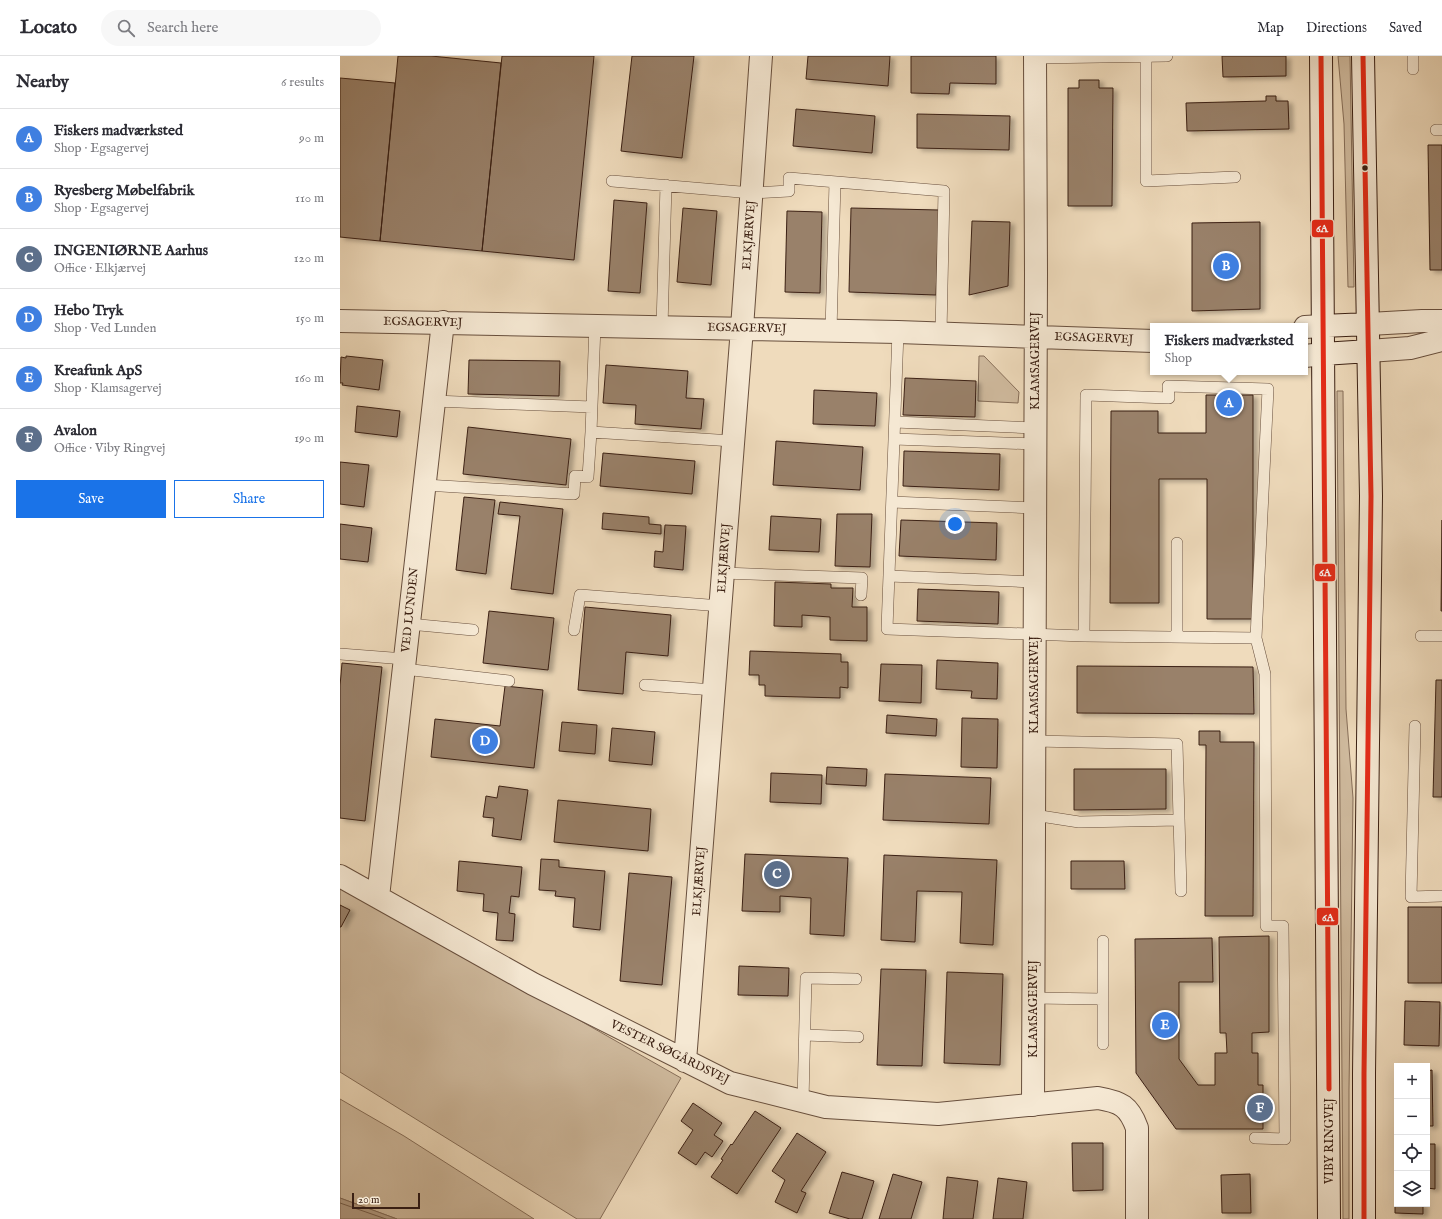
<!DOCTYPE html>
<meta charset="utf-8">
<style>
:root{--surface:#fff;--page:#f7f7f7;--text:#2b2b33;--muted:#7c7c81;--line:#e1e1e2;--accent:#1a73e8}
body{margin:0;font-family:"IM FELL English",serif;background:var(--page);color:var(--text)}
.controls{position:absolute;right:12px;bottom:12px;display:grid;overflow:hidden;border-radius:0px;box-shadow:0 4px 16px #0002}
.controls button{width:36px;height:36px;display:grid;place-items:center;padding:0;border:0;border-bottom:1px solid var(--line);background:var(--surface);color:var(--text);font:20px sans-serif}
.scale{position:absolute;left:12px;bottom:10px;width:68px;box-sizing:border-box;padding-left:4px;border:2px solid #3b2013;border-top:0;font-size:11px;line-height:14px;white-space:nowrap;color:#3b2013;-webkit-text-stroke:3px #f5e8d3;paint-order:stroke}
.you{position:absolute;left:615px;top:468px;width:14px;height:14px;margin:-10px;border:3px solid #fff;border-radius:50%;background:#1a73e8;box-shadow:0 0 0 6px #1a73e833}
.badge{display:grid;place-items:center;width:26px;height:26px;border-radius:50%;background:var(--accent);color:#fff;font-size:13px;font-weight:700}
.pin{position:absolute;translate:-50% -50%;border:2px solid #fff;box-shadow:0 1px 4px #0006}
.popup{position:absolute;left:810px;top:267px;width:158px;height:52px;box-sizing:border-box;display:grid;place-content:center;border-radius:0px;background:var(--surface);filter:drop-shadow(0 1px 3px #0005);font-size:13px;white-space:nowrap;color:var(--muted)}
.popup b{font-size:15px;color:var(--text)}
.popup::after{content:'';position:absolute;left:50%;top:100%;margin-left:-8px;border:8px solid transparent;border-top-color:var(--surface)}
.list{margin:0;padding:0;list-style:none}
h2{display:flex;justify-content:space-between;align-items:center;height:52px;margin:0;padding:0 16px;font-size:17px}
h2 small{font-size:13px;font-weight:400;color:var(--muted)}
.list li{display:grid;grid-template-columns:26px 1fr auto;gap:12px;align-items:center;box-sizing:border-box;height:60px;padding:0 16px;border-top:1px solid var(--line)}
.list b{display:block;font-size:15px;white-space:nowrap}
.list p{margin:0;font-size:13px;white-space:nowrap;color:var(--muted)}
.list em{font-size:13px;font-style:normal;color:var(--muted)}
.actions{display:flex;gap:8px;padding:12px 16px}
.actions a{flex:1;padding:9px 0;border:1px solid var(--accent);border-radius:0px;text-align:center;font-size:14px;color:var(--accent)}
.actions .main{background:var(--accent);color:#fff}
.icon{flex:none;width:22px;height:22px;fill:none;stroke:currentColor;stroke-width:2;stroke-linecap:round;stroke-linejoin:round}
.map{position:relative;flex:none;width:1102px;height:1163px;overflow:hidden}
header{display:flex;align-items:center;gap:24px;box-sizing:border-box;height:56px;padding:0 20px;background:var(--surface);border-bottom:1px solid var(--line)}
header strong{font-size:19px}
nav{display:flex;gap:22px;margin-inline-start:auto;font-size:14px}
.search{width:280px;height:36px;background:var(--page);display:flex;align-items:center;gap:10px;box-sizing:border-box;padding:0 14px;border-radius:22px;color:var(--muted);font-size:15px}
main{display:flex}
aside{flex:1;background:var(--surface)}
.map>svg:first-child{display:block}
</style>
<header>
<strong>Locato</strong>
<div class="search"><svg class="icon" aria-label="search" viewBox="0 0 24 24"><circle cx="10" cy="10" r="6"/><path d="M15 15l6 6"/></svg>Search here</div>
<nav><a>Map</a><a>Directions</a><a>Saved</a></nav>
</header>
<main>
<aside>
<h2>Nearby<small>6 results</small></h2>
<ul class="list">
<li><span class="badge" style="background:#3f7fe0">A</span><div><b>Fiskers madværksted</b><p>Shop · Egsagervej</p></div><em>90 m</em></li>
<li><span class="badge" style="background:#3f7fe0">B</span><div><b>Ryesberg Møbelfabrik</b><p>Shop · Egsagervej</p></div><em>110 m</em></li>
<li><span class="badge" style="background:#5c6f8a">C</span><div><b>INGENIØRNE Aarhus</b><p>Office · Elkjærvej</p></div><em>120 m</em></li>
<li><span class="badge" style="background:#3f7fe0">D</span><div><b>Hebo Tryk</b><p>Shop · Ved Lunden</p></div><em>150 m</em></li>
<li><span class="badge" style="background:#3f7fe0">E</span><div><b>Kreafunk ApS</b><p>Shop · Klamsagervej</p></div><em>160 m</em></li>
<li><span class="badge" style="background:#5c6f8a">F</span><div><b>Avalon</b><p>Office · Viby Ringvej</p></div><em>190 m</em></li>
</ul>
<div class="actions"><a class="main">Save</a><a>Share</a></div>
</aside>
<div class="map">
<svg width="1102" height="1163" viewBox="0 0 1102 1163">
<defs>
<filter id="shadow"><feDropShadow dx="4.5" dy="2.5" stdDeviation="2" flood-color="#0004"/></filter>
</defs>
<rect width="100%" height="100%" fill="#efdbbc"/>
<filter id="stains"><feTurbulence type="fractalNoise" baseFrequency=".005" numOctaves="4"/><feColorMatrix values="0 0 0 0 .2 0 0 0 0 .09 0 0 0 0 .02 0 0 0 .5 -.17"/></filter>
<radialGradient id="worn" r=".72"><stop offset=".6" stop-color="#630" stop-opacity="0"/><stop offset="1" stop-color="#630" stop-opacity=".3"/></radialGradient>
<!-- green -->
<path fill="#d0bb9f" stroke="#866e59" d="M 998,0 L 1010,0 L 1014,231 L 1008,231 L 1004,68 Z
M 639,300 L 644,300 L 679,336 L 678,347 L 638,345 Z
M 997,335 L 1003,335 L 1006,653 L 1013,742 L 1009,1034 L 1009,1163 L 1003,1163 Z
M 0,828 L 341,1022 L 260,1163 L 237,1163 L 0,1016 Z
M 0,1043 L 64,1080 L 194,1163 L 57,1163 L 0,1142 Z"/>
<!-- water -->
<path fill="#b29b83" stroke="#826a56" d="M 0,1142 L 57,1163 L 0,1163 Z"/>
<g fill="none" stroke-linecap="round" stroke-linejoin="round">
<!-- shore -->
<path stroke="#765e4b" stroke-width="1" d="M 0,1147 L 46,1163"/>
</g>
<!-- building -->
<path fill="#99816b" stroke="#3b2013" filter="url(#shadow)" d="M 58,0 L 91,0 L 161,7 L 142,195 L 40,185 Z
M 162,0 L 254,0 L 234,204 L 142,195 Z
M 292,0 L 354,0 L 342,102 L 281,95 Z
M 468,0 L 550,0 L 548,30 L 466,23 Z
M 571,0 L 656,0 L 656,28 L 610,27 L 609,38 L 571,37 Z
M 882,0 L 946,0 L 946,20 L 883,21 Z
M 0,22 L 55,27 L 40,185 L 0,181 Z
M 739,24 L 759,24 L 759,32 L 773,32 L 772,150 L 728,150 L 728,32 L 739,32 Z
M 926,40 L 936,40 L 936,45 L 948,45 L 949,73 L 847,75 L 846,47 L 926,45 Z
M 456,53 L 535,60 L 532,97 L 453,90 Z
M 577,58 L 670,60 L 669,94 L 577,92 Z
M 1088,89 L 1102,89 L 1102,214 L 1090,214 Z
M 274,144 L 307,147 L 300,237 L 268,235 Z
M 343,152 L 377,155 L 371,229 L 337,226 Z
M 511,152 L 599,154 L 596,239 L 509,236 Z
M 447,155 L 482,156 L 480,237 L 445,236 Z
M 632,165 L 670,166 L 668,230 L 629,239 Z
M 920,166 L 920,253 L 852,255 L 852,167 Z
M 6,300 L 43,304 L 39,334 L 2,329 L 3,327 L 0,327 L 1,301 L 6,302 Z
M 129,304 L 220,305 L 219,340 L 128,338 Z
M 266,309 L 348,315 L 346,342 L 364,343 L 361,373 L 295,368 L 296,349 L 263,347 Z
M 565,322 L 636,325 L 635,361 L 563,359 Z
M 474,334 L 537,337 L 535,370 L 473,368 Z
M 866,339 L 913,339 L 913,563 L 867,563 L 867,423 L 819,423 L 819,547 L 770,547 L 771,355 L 818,355 L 818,377 L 866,377 Z
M 17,350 L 60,355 L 57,381 L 15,376 Z
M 128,371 L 231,383 L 226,429 L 123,418 Z
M 436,385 L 523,391 L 520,434 L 433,429 Z
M 564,395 L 660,398 L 659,434 L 563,430 Z
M 263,397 L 355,405 L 352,438 L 260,430 Z
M 0,406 L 29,409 L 24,451 L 0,448 Z
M 124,441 L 155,444 L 146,518 L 116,514 Z
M 160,446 L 223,453 L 213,538 L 171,533 L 180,460 L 158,458 Z
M 263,457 L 309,461 L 309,468 L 321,469 L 321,478 L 262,473 Z
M 497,458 L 532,458 L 530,511 L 495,510 Z
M 431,460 L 481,463 L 479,496 L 429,494 Z
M 561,464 L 657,467 L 656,504 L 559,500 Z
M 1102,464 L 1102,555 L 1101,555 Z
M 0,468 L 32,472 L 28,506 L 0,503 Z
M 325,469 L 346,470 L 343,514 L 314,511 L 315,495 L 323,496 Z
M 435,526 L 491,528 L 491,532 L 513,532 L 512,551 L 527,551 L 527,585 L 490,584 L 490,561 L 462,559 L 462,571 L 434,570 Z
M 578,533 L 659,536 L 658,568 L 577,565 Z
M 245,551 L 331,559 L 328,600 L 286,596 L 283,638 L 238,634 Z
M 149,555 L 214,562 L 208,614 L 143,607 Z
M 410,595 L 501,598 L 501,606 L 508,606 L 508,632 L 500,631 L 500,642 L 425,640 L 425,629 L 419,629 L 419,619 L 409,619 Z
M 597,604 L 658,607 L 657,643 L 631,642 L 632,635 L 596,633 Z
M 2,607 L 42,611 L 25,765 L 0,762 L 0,630 Z
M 541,608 L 582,609 L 581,647 L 539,645 Z
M 737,610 L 913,611 L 914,658 L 737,657 Z
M 1096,624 L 1102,624 L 1102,741 L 1093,741 Z
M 165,630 L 203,634 L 194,712 L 91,701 L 95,663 L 160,670 Z
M 547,659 L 597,663 L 596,680 L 546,677 Z
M 622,662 L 658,663 L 657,712 L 621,711 Z
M 222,666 L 257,669 L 255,698 L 219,695 Z
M 272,672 L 315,676 L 312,709 L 269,705 Z
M 859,675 L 880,675 L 880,686 L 914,686 L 913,860 L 865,860 L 866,689 L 859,689 Z
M 487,711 L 527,713 L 526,730 L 486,728 Z
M 734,713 L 826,713 L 826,753 L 734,754 Z
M 431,717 L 482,719 L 481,748 L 430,746 Z
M 545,718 L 651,722 L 649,768 L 543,764 Z
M 159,730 L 188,734 L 181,784 L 152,780 L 154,762 L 143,761 L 146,740 L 157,742 Z
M 218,744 L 311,753 L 308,795 L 214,786 Z
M 405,798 L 508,802 L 504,880 L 470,878 L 471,842 L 440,840 L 440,856 L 402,855 Z
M 544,799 L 657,804 L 653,889 L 620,887 L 622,836 L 577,835 L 575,886 L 541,884 Z
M 201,803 L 219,804 L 219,811 L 265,815 L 260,874 L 233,871 L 235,842 L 215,840 L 216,835 L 199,834 Z
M 119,805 L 182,811 L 179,841 L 171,840 L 169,857 L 175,858 L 173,885 L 156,884 L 158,857 L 143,855 L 144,838 L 117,835 Z
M 731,805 L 784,805 L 785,833 L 731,833 Z
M 289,817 L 332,821 L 322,929 L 280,925 Z
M 0,849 L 10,854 L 1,871 L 0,871 Z
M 1068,851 L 1102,851 L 1102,927 L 1068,927 Z
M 929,880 L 929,976 L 912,977 L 912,997 L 918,997 L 918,1029 L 923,1029 L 923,1073 L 836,1073 L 796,1017 L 795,883 L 872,882 L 873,926 L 839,926 L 839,1003 L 858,1029 L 875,1029 L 875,997 L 887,997 L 886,977 L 880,977 L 879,881 Z
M 399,910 L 449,912 L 448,940 L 398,939 Z
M 541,913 L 586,914 L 582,1010 L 537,1009 Z
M 607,916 L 663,918 L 660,1009 L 604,1007 Z
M 1065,945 L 1100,946 L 1099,990 L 1064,989 Z
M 1092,1014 L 1093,1070 L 1087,1070 L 1087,1015 Z
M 353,1047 L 382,1067 L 374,1079 L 383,1085 L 372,1101 L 365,1096 L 356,1109 L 338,1097 L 353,1074 L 341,1065 Z
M 415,1055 L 441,1072 L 397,1138 L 371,1121 L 383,1104 L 381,1103 L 391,1088 L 392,1089 Z
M 457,1077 L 486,1096 L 461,1135 L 466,1137 L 457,1157 L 435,1146 L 445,1124 L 432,1115 Z
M 732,1087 L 763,1087 L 763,1134 L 733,1135 Z
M 1087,1088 L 1095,1088 L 1095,1133 L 1087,1132 Z
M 502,1116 L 534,1125 L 522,1163 L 510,1163 L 489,1157 Z
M 553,1118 L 582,1126 L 571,1163 L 539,1163 Z
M 910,1118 L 911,1157 L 882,1157 L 881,1119 Z
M 607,1121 L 638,1125 L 633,1163 L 603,1163 Z
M 658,1122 L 687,1126 L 683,1163 L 653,1163 Z
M 1055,1128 L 1057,1128 L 1057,1148 L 1083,1148 L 1083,1158 L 1055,1157 Z"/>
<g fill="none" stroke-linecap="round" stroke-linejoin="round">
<defs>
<path id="lane" d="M 806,1 L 806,125 L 895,121
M 695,2 L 827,0
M 1073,13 L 1073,0
M 1096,74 L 1102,74
M 272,125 L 412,137 L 449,135 L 449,122 L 604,135 L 601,277
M 255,269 L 251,376 L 393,385
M 322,271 L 326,129
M 491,275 L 495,126
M 558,276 L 547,573 L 744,580 L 916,582
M 94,345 L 252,351
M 555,366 L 695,372
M 554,383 L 695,388
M 85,429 L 234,438 L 235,420 L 248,421 L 251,376
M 552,446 L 695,452
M 383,517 L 522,522 L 521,539
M 549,520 L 694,526
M 69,568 L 133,574
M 234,574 L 240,539 L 381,550
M 744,580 L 746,339 L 829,342 L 828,330 L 928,333 L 916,582 L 925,618 L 926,870 L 943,870 L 945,1083 L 915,1082
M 1081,580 L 1102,580
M 837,581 L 837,487
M 0,598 L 65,603
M 64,613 L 169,625
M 305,629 L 374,634
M 1075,670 L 1071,841 L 1102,840
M 694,685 L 837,688 L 841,835
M 694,759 L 739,766 L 839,764
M 693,942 L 763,943
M 465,979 L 518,981
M 763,988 L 763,885
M 463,1045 L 466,922 L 516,923"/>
<path id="street" d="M 0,265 L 558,276 L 813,285
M 1029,268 L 1082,265 L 1102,265
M 965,271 L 982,270
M 1029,295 L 1070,292 L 1102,284
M 965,300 L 983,298
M 0,820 L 193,928 L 390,1027 L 486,1051 L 598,1058 L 758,1042 C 781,1046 789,1050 797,1072 L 797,1163
M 38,841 L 103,266
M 345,1005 L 402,272 L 421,0
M 693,1049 L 696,217 L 695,0"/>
<path id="secondary" d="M 981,0 L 989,1163
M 1023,0 L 1031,440 L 1024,1018 L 1024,1163
M 982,270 L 1029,268
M 983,298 L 1029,295"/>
</defs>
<!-- lane casing -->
<use href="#lane" stroke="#684f3d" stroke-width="12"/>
<!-- street casing -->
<use href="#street" stroke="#684f3d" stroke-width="24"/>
<!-- secondary casing -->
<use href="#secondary" stroke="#3b2013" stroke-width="24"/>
<!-- lane -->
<use href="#lane" stroke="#f5e8d3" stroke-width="11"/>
<!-- street -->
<use href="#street" stroke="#f5e8d3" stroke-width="22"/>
<!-- secondary -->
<use href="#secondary" stroke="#f5e8d3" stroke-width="22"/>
<defs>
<path id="bus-1" d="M 981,0 L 989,1033
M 1023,0 L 1031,440 L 1024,1018 L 1024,1163"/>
</defs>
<!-- bus-1 casing -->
<use href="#bus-1" stroke="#f5e8d3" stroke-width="8"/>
<!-- bus-1 -->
<use href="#bus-1" stroke="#e52b18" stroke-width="5"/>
</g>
<!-- markers -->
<circle fill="#3b2013" stroke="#f5e8d3" stroke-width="1.5" cx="1025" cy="112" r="3.5"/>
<g text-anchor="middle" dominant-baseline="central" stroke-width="3" stroke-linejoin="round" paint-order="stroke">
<!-- street labels -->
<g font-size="12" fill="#3b2013" stroke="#f5e8d3">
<text transform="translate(409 179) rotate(-86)">ELKJÆRVEJ</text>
<text transform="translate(83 266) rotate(1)">EGSAGERVEJ</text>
<text transform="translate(407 272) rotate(1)">EGSAGERVEJ</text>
<text transform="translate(754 282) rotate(2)">EGSAGERVEJ</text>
<text transform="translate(695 305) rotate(-90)">KLAMSAGERVEJ</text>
<text transform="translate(384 502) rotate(-86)">ELKJÆRVEJ</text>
<text transform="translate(70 554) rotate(-84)">VED LUNDEN</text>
<text transform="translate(694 629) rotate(-90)">KLAMSAGERVEJ</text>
<text transform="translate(359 825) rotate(-86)">ELKJÆRVEJ</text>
<text transform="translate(693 953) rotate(-90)">KLAMSAGERVEJ</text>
<text transform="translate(330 996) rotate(26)">VESTER SØGÅRDSVEJ</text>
<text transform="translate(989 1085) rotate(-90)">VIBY RINGVEJ</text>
</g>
</g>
<g stroke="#f5e8d3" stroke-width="1.5">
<rect x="971" y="163" width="23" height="19" rx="4" fill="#e52b18"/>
<rect x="974" y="507" width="22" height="19" rx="4" fill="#e52b18"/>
<rect x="976" y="851" width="23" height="19" rx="4" fill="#e52b18"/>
</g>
<g font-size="11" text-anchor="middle" font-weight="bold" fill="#fff">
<text x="982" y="176">6A</text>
<text x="985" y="520">6A</text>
<text x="988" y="865">6A</text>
</g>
<rect width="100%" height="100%" filter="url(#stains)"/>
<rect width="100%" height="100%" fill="url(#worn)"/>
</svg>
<div class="controls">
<button>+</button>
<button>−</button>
<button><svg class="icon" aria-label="locate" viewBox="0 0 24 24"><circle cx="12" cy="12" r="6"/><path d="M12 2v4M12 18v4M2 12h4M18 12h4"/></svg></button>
<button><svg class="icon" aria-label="layers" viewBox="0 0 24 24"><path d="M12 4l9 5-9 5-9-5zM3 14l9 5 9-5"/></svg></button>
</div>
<div class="scale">20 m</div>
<div class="you"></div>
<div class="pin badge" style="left:889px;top:347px;background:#3f7fe0">A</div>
<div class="popup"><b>Fiskers madværksted</b>Shop</div>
<div class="pin badge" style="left:886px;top:210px;background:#3f7fe0">B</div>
<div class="pin badge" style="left:437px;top:818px;background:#5c6f8a">C</div>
<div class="pin badge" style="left:145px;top:685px;background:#3f7fe0">D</div>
<div class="pin badge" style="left:825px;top:969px;background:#3f7fe0">E</div>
<div class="pin badge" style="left:920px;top:1052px;background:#5c6f8a">F</div>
</div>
</main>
